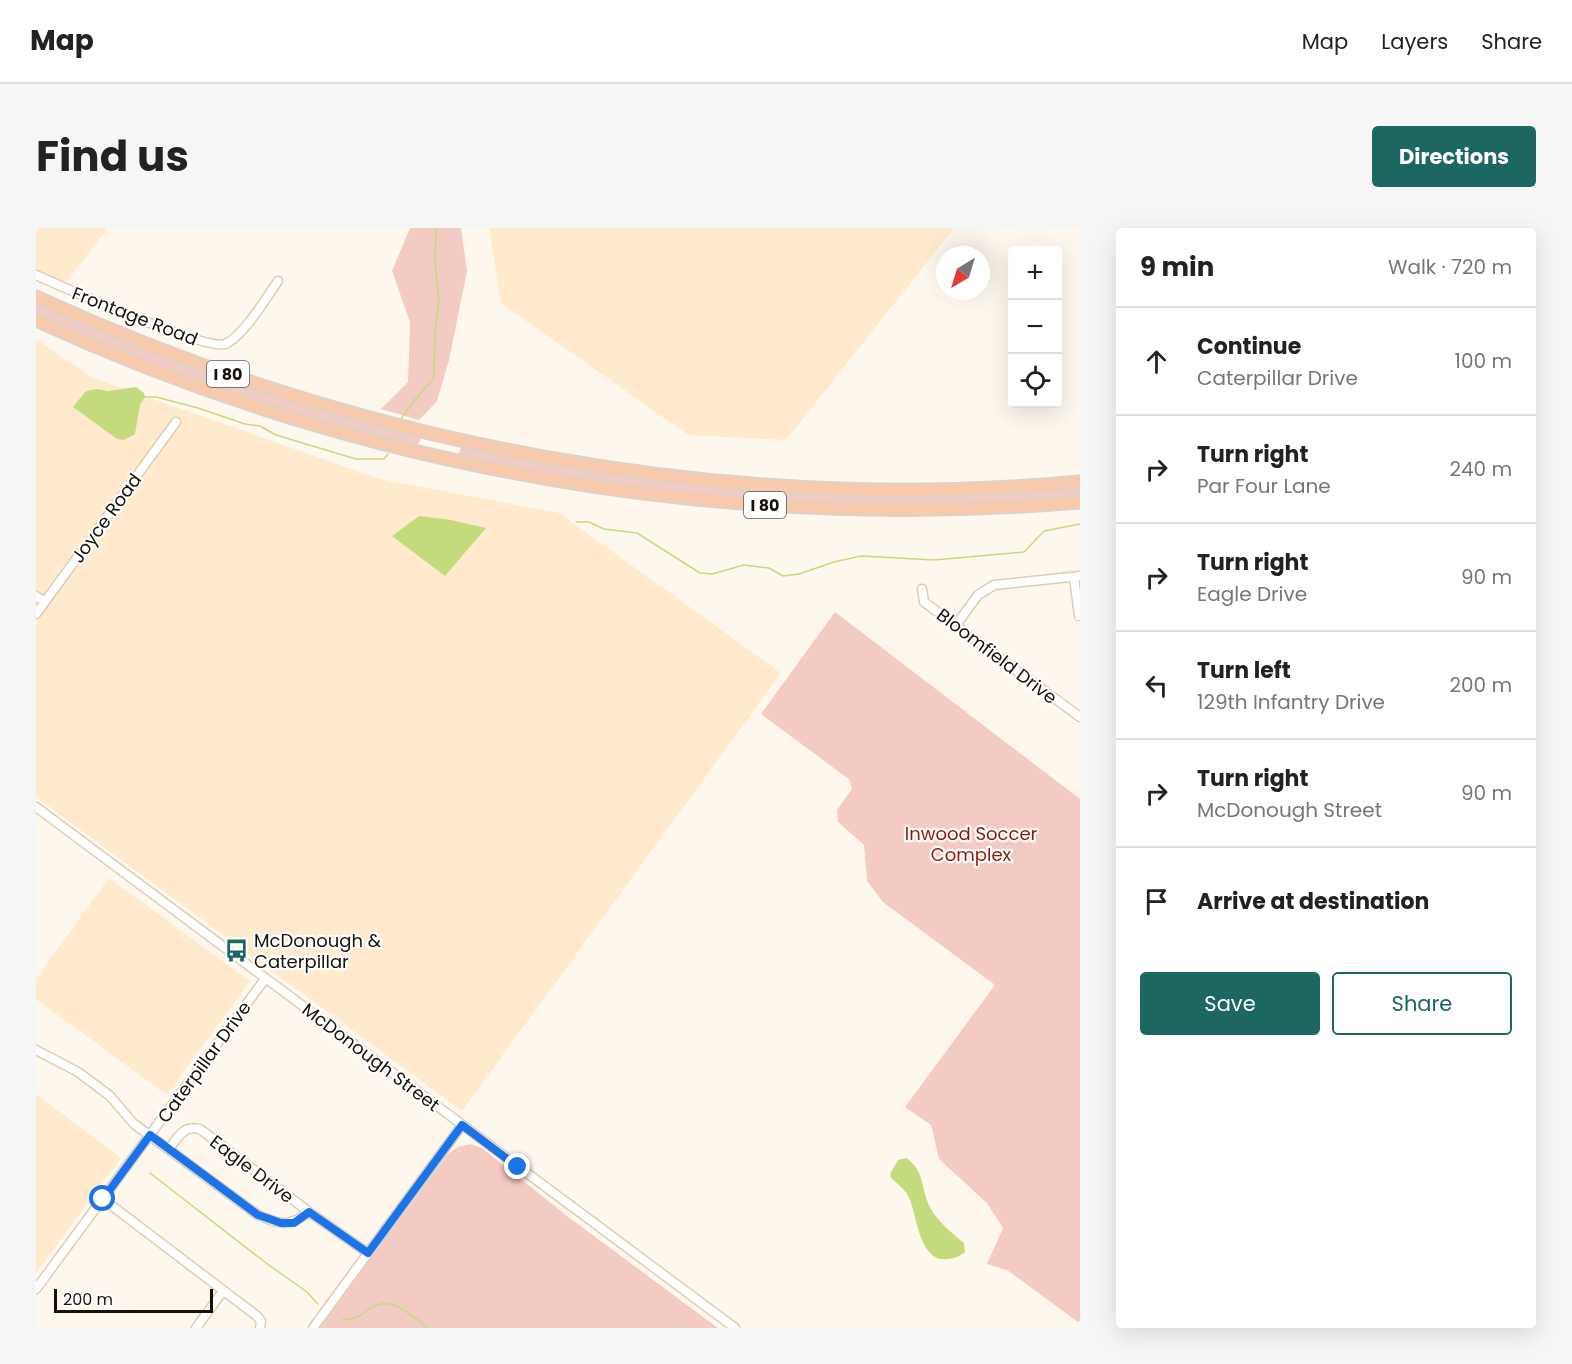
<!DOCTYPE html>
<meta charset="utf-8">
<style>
:root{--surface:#fff;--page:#f6f6f6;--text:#222;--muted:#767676;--line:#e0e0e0;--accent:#1c6761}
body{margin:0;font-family:Poppins,sans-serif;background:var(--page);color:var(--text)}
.controls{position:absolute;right:18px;top:18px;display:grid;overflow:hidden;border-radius:6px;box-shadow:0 6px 24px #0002}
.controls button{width:54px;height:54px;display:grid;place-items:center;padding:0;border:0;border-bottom:2px solid var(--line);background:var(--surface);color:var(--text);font:30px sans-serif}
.compass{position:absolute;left:900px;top:18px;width:54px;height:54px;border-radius:50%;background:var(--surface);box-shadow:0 6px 24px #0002;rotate:218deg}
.scale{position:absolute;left:18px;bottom:15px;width:159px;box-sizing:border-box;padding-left:6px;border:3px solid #161109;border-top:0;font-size:16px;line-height:21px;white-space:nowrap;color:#161109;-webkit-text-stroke:4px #fff;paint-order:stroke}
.stop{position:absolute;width:18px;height:18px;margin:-14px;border:4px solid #1a73e8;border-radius:50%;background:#fff}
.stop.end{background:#1a73e8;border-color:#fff;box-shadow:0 2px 6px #0008}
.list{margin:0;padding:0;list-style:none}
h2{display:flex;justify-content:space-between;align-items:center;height:78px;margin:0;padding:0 24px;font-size:26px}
h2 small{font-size:20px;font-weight:400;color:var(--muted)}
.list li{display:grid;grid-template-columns:39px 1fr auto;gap:18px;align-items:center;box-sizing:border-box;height:108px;padding:0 24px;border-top:2px solid var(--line)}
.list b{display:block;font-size:22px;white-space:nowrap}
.list p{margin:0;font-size:20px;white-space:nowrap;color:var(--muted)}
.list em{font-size:20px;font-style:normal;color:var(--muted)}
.actions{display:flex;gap:12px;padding:18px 24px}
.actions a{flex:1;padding:14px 0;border:2px solid var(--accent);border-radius:6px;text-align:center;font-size:21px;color:var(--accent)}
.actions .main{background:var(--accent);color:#fff}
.icon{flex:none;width:33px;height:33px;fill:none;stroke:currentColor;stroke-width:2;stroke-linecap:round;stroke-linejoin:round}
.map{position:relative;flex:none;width:1044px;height:1100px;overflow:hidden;border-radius:6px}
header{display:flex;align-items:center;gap:36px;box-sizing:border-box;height:84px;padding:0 30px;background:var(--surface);border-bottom:2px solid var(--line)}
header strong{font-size:28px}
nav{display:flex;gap:33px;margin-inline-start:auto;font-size:21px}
.intro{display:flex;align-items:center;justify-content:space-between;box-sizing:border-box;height:144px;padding:0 36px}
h1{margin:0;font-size:42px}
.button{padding:15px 27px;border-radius:6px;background:var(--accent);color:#fff;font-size:21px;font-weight:700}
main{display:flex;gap:36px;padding:0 36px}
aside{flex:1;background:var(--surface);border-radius:6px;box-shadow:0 6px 24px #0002}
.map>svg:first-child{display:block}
</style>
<header>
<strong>Map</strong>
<nav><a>Map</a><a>Layers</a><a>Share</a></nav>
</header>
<div class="intro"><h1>Find us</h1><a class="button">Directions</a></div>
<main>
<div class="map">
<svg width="1044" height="1100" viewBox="0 0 1044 1100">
<rect width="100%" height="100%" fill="#fef7ee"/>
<!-- built -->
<path fill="#ffeacd" d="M 0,0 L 72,0 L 29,56 L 0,43 Z
M 453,0 L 918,0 L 750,212 L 652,207 L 465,75 Z
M 0,111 L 57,150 L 344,251 L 523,285 L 745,445 L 426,883 L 0,569 Z
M 73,650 L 214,753 L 131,867 L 0,771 L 0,751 Z
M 0,866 L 85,930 L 0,1045 Z"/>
<!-- green -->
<path fill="#f4cbc3" d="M 374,0 L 425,0 L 431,43 L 413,132 L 401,173 L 383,192 L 345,181 L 372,154 L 374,94 L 356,43 Z
M 0,73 L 386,208 L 380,220 L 176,159 L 0,88 Z
M 427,217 L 659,254 L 1044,258 L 1044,270 L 962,276 L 757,275 L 566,256 L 420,229 Z
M 799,384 L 1044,571 L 1044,1092 L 1042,1094 L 971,1042 L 951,1036 L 967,1000 L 951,975 L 903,931 L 895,897 L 869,879 L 959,757 L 847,674 L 831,653 L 828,617 L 802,594 L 801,582 L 816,561 L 814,552 L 725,486 Z
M 434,916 L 446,920 L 531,988 L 682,1100 L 283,1100 L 412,926 L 422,919 Z"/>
<!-- water -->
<path fill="#c4db7d" d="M 100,159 L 108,165 L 109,169 L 104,177 L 99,206 L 88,212 L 81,211 L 37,179 L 50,163 L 61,161 L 72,163 Z
M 383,288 L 415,292 L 450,300 L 409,348 L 356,308 Z
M 870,930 C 890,943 884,962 895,981 C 903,995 916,1005 928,1015 L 929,1024 C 923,1029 919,1030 912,1031 C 884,1036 881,989 874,972 C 871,963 862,956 855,950 L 854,946 L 862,932 Z"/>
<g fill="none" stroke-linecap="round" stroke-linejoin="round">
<!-- stream -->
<path stroke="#c4db7d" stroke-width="1.5" d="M 109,169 L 120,169 L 162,180 L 209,196 L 224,198 L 240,207 L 320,231 L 348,231 L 352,226
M 365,191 L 377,174 L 398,150 L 399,104 L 403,73 L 399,35 L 400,0
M 540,294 L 553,294 L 568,301 L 601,305 L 664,345 L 676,346 L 708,337 L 733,340 L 747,348 L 763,346 L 798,334 L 825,328 L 898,332 L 988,324 L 1008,303 L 1044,296
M 114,945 L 230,1035 L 271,1064 L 282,1076
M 307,1091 C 319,1092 324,1088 333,1081 C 356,1066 374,1087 392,1100"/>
<defs>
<path id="minor" d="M 0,47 C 27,59 170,123 189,116 C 207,109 230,70 242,53
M 1038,349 L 1043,388
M 886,361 L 888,374 L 1044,489
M 0,368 L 9,374
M 0,386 L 140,194
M 920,397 L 942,367 L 958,357 L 1044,348
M 0,579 L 699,1100
M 0,822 L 42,844 L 74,868 L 98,896 L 222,987 C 244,997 254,999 273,984
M 133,921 C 142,909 147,897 164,901 L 273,984 L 332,1025
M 67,971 L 221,1088 L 225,1093 L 224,1100
M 0,1061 L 229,751
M 160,1100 L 187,1063
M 277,1100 L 426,897"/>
<path id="highway" d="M 0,69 C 322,217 690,287 1044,254
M 0,92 C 325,242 688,304 1044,274"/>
</defs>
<!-- minor casing -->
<use href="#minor" stroke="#ddcdb7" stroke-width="11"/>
<!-- highway casing -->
<use href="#highway" stroke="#d5d4d3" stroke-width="15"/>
<!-- minor -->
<use href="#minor" stroke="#fff" stroke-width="8"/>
<!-- highway -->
<use href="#highway" stroke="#f7caad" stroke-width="12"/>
</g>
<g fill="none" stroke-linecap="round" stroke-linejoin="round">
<!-- route -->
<path stroke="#1a73e8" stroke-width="8" d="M 67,971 L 114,907 L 222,987 L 245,995 L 258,995 L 273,984 L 332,1025 L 426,897 L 482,939"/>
</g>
<!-- icons -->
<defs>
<symbol id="bus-bare" viewBox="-9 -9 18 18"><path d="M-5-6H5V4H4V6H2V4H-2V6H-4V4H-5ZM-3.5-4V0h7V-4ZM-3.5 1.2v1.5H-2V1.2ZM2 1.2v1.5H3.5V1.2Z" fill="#1c6761" stroke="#fff" stroke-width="2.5" paint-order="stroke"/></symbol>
</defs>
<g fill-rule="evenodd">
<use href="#bus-bare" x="184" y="706" width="33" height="33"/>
</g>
<g text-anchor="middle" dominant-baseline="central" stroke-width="4.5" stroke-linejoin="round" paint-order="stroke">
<!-- shield labels -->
<g fill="#fff" stroke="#5c5853" stroke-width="1.5">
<rect x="171" y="133" width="42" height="26" rx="4.5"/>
<rect x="708" y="264" width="42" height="26" rx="4.5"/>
</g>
<g font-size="16" font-weight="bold" fill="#161109">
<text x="192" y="146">I 80</text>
<text x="729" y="277">I 80</text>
</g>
<!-- street labels -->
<g font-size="18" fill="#161109" stroke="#fff">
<text transform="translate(99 88) rotate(21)">Frontage Road</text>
<text transform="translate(70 290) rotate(-54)">Joyce Road</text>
<text transform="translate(961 428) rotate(37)">Bloomfield Drive</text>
<text transform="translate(335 829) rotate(37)">McDonough Street</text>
<text transform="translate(168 834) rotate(-54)">Caterpillar Drive</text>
<text transform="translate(216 941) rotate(37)">Eagle Drive</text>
</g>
<!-- park labels -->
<g font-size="18" fill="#8b1807" stroke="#fff">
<text x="935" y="605">Inwood Soccer<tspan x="935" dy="21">Complex</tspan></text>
</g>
<!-- poi labels -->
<g font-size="18" fill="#161109" stroke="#fff" text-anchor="start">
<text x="218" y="712">McDonough &amp;<tspan x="218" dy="21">Caterpillar</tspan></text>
</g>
</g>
</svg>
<div class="controls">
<button>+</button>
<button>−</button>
<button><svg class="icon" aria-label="locate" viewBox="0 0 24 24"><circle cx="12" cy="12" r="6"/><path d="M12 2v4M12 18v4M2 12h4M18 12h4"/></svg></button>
</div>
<svg class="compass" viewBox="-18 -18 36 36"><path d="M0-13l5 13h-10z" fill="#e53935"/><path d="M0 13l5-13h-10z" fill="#767676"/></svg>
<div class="scale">200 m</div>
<div class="stop" style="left:67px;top:971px"></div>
<div class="stop end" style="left:482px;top:939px"></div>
</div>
<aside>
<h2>9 min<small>Walk · 720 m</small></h2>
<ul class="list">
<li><svg class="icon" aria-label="ahead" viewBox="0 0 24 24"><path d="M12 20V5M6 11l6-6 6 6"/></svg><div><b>Continue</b><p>Caterpillar Drive</p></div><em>100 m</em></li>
<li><svg class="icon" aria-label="right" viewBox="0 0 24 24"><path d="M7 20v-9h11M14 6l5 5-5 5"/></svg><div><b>Turn right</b><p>Par Four Lane</p></div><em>240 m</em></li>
<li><svg class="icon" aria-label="right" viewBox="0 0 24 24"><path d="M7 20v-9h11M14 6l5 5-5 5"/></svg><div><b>Turn right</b><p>Eagle Drive</p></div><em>90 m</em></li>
<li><svg class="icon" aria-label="left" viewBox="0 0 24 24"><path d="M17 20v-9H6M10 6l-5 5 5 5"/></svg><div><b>Turn left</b><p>129th Infantry Drive</p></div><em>200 m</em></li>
<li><svg class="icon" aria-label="right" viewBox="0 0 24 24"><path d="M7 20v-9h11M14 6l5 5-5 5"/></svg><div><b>Turn right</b><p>McDonough Street</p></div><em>90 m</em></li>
<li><svg class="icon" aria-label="arrive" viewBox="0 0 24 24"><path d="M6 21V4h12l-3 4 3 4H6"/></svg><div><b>Arrive at destination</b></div></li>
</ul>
<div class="actions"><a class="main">Save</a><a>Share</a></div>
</aside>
</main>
